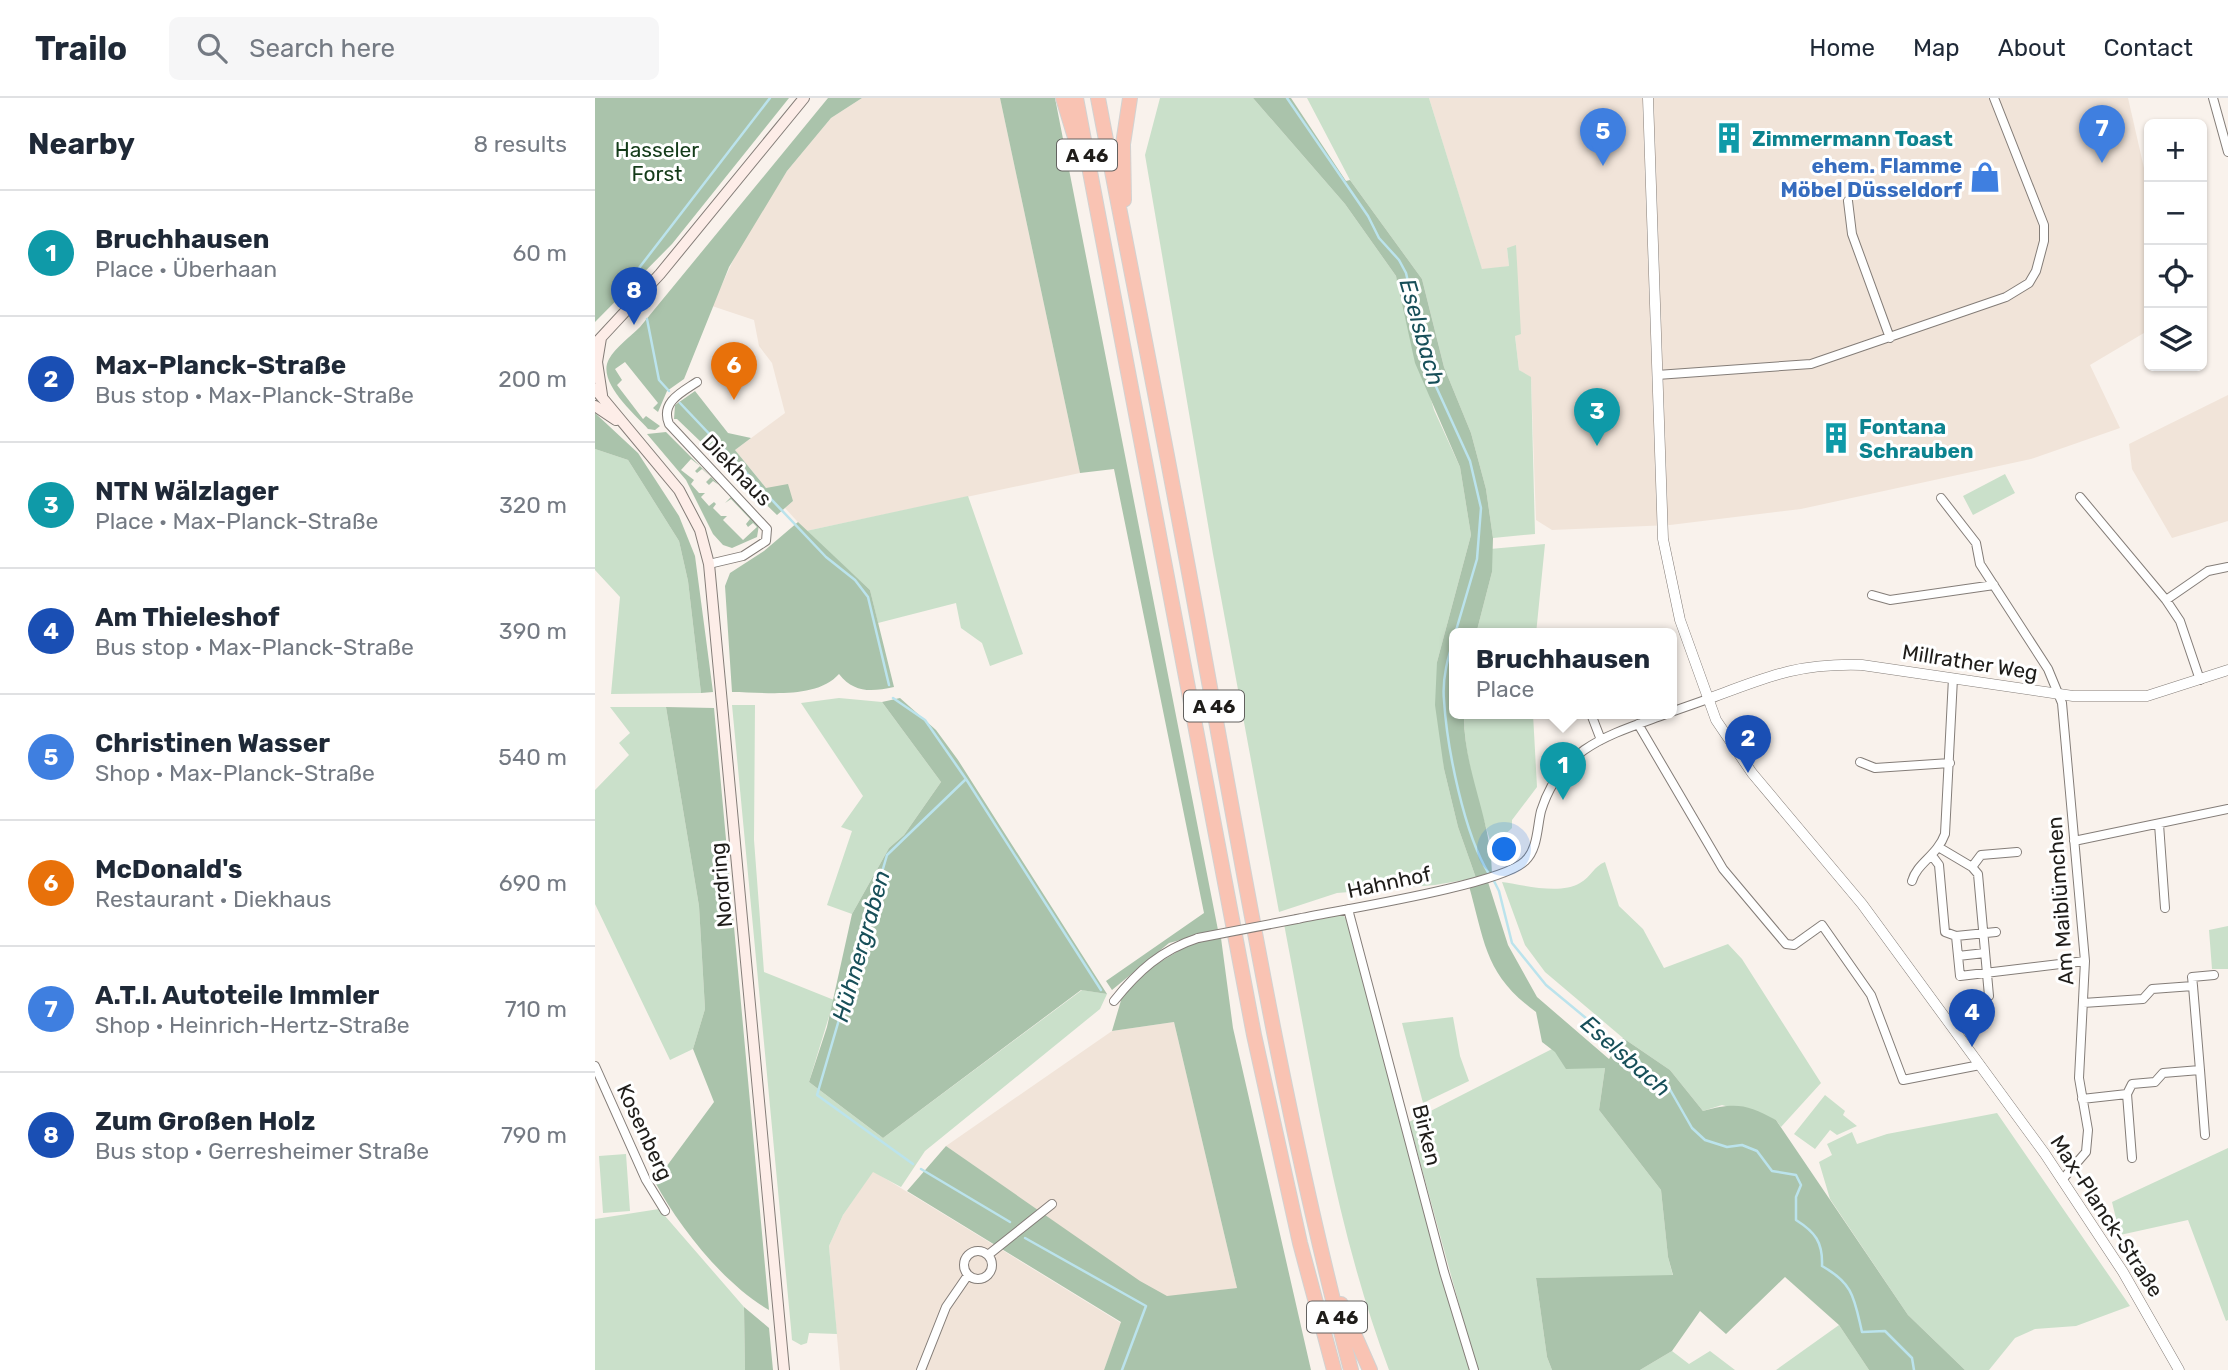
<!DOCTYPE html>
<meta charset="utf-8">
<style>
:root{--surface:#fff;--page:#f6f6f7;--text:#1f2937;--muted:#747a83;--line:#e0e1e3;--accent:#0f766e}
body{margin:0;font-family:Rubik,sans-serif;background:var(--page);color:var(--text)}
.controls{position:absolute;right:21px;top:21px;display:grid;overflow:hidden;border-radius:10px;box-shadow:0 2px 5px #0004}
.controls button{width:63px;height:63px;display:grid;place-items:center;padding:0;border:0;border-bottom:2px solid var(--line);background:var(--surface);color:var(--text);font:35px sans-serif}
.you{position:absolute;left:910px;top:752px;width:24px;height:24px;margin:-18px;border:5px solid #fff;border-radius:50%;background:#1a73e8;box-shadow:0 0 0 10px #1a73e833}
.badge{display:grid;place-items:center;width:46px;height:46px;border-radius:50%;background:var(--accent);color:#fff;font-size:23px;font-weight:700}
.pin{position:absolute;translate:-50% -58px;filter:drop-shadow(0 2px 4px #0008)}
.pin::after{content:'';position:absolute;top:37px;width:24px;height:21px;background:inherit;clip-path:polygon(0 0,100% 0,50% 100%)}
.popup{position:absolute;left:854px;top:530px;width:228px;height:91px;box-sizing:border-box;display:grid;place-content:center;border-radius:10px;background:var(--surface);filter:drop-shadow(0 2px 5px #0005);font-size:23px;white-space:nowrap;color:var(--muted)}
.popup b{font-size:26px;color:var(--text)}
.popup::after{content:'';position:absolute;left:50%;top:100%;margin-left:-14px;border:14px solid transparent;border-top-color:var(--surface)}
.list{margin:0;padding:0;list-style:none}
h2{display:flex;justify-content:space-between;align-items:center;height:91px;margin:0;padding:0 28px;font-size:30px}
h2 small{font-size:23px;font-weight:400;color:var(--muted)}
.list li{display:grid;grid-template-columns:46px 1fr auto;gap:21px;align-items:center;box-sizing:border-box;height:126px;padding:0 28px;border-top:2px solid var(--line)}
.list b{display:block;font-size:26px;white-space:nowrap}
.list p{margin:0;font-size:23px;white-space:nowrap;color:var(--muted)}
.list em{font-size:23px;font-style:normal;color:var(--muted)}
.icon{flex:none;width:38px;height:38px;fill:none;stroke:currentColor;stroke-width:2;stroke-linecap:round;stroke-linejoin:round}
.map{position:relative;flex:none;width:1633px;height:1272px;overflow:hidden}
header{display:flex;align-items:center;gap:42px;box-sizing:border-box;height:98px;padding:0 35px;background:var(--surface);border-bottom:2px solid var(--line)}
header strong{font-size:33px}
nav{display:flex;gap:38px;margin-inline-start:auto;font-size:24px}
.search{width:490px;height:63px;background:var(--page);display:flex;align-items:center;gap:18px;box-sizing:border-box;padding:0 24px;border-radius:10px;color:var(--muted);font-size:26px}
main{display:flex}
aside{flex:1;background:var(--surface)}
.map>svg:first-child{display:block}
</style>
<header>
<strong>Trailo</strong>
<div class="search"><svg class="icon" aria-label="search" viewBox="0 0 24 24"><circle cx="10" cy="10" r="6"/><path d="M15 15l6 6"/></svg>Search here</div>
<nav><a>Home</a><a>Map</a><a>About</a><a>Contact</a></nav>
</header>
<main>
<aside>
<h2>Nearby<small>8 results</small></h2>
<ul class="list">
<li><span class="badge" style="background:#0f9aa8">1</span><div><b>Bruchhausen</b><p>Place · Überhaan</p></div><em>60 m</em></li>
<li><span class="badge" style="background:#1a4fb4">2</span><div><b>Max-Planck-Straße</b><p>Bus stop · Max-Planck-Straße</p></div><em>200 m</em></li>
<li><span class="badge" style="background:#0f9aa8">3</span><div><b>NTN Wälzlager</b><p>Place · Max-Planck-Straße</p></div><em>320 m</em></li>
<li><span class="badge" style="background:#1a4fb4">4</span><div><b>Am Thieleshof</b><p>Bus stop · Max-Planck-Straße</p></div><em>390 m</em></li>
<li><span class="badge" style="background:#3f7fe0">5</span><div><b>Christinen Wasser</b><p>Shop · Max-Planck-Straße</p></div><em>540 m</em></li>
<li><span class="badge" style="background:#e8710a">6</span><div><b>McDonald's</b><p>Restaurant · Diekhaus</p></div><em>690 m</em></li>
<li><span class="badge" style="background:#3f7fe0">7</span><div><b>A.T.I. Autoteile Immler</b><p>Shop · Heinrich-Hertz-Straße</p></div><em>710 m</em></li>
<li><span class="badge" style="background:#1a4fb4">8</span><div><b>Zum Großen Holz</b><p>Bus stop · Gerresheimer Straße</p></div><em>790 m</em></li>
</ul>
</aside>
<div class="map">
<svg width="1633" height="1272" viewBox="0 0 1633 1272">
<rect width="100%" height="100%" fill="#f9f2ec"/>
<!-- built -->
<path fill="#f1e4d9" d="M 267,0 L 405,0 L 485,375 L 211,433 L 190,410 L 198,403 L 172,391 L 140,352 L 190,315 L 177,265 L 164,248 L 159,222 L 117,208 L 148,141 L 192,73 L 236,20 Z
M 834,0 L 1533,0 L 1554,92 L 1554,232 L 1495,267 L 1525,330 L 1436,361 L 1206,411 L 1075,427 L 957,432 L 941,422 L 936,280 L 924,272 L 920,238 L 921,148 L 912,150 L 914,168 L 887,172 Z
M 1633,297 L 1633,423 L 1577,440 L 1537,371 L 1534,346 Z
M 579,924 L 642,1190 L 572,1199 L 545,1184 L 351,1048 L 517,933 Z
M 278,1073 L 526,1225 L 509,1272 L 245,1272 L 234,1148 L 248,1117 Z"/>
<!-- green -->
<path fill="#cae0ca" d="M 565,0 L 658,0 L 750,106 L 801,178 L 839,312 L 865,369 L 876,437 L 842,564 L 849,671 L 863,729 L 881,780 L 840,787 L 742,795 L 684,814 L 618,456 L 550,57 Z
M 712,0 L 834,0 L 887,171 L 914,168 L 912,150 L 921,147 L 926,236 L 920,238 L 924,272 L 936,279 L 940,436 L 898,440 L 891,391 L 876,335 L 849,269 L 827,181 L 755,82 Z
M 0,351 L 33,362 L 84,443 L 93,483 L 106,595 L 16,596 L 25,499 L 0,472 Z
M 1410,376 L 1420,395 L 1378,417 L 1368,398 Z
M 373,398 L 428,556 L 395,568 L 387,545 L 366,530 L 361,505 L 283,525 L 275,492 L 211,433 Z
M 950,446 L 941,536 L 881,536 L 897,474 L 895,451 Z
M 244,600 L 287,604 L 346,684 L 309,737 L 294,750 L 257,816 L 232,807 L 257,733 L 246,729 L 268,698 L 206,605 Z
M 137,607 L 160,607 L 159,742 L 169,874 L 239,902 L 214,984 L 288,1040 L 487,892 L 512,896 L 505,911 L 330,1053 L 306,1089 L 278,1074 L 248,1117 L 234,1148 L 242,1236 L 214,1235 L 212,1245 L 206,1247 L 197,1242 L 196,1230 Z
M 15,609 L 71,609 L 104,808 L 110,911 L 98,951 L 75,962 L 0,806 L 0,692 L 34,657 L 24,645 L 35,635 Z
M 869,616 L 938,616 L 942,689 L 917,722 L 917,730 L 897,749 C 884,706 869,661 869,616 Z
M 1010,764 L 1024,808 L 1048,831 L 1069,870 L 1133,846 L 1147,861 L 1226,985 L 1186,1029 L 1181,1022 L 1127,1007 L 1108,1013 L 1075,972 L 1028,940 L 950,874 L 930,847 L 907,784 C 929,787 965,797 985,785 C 996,779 999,768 1010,764 Z
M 746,816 L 753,822 L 876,1272 L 794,1272 C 740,1129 718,976 689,826 Z
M 1633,828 L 1633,871 L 1617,871 L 1614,832 Z
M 858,919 L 865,958 L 874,983 L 828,1005 L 807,925 Z
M 959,950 L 1010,970 L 1004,1012 L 1066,1092 L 1073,1159 L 1078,1178 L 941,1180 L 952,1259 L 957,1272 L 882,1272 L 814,1024 Z
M 1230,997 L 1250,1013 L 1248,1017 L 1262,1028 L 1242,1037 L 1235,1032 L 1220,1051 L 1199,1036 Z
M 1402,1015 L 1535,1208 L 1481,1228 L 1440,1231 L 1420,1240 L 1394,1272 L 1370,1272 L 1313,1217 L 1235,1101 L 1224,1064 L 1237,1057 L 1232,1046 L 1257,1034 L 1262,1046 L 1292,1036 Z
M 1633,1050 L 1633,1222 L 1631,1223 L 1593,1122 L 1525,1137 L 1517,1104 Z
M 31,1056 L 35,1113 L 8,1115 L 4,1058 Z
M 64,1111 L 149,1209 L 150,1272 L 0,1272 L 0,1121 Z
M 1244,1227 L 1274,1272 L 1181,1272 Z
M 1077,1253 L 1094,1266 L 1115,1253 L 1140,1272 L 1045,1272 Z"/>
<!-- forest -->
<path fill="#aac3ab" d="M 0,0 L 194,0 L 77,146 L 0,224 Z
M 233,0 L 267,0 L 236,20 L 192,73 L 134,169 L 89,281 L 72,293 L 63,314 L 58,310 L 63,305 L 30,264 L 20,271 L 27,282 L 22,287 L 48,321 L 51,318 L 65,328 L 60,332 L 53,331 C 40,316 1,284 14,261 C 21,249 35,239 45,229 Z
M 405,0 L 460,0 L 623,832 L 574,845 L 517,892 L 511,883 L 609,815 L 519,371 L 485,375 Z
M 658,0 L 696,0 L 751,83 L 755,82 L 827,181 L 849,269 L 876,335 L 891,391 L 898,440 L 897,474 L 881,536 L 860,536 L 860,616 L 869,616 C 868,672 897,722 897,777 L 881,780 L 863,729 L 849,671 L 840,607 L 842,564 L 876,437 L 865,369 L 820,265 L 801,178 L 750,106 Z
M 100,293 L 133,335 L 156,340 L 140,352 L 171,390 L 193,386 L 198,403 L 182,417 L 82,321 L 79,321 L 80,307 Z
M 0,315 L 43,355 L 84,418 L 100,458 L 118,594 L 106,595 L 93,483 L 84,443 L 33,362 L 0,351 Z
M 71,334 L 124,387 L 118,383 L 114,387 L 111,384 L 116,379 L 107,371 L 102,375 L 100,373 L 105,368 L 96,361 L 86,372 L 99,382 L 96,386 L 104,395 L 110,395 L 106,399 L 114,408 L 119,404 L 121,406 L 118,410 L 126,418 L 132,418 L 128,422 L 148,442 L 162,429 L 158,425 L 153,429 L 151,426 L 155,421 L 136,401 L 130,405 L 136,399 L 164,427 L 162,439 L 137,450 L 128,447 L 118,436 L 91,382 L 52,336 Z
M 203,424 L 275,492 L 299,589 C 276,594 259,595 244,576 C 221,602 169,594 137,594 L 130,488 L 135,475 L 169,453 Z
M 305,600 L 341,632 L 363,662 L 512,896 L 486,892 L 288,1040 L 214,984 L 232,929 L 257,816 L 294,750 L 309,737 L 346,684 L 287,604 Z
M 71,609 L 119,610 L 174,1212 C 129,1186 84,1129 60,1084 L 119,1004 L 98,951 L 110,911 L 104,808 Z
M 893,784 L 913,847 L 942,899 L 1014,961 L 1028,940 L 1075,972 L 1108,1013 C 1140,1004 1152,1006 1181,1022 L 1313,1217 L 1370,1272 L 1274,1272 L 1244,1227 L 1190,1179 L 1131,1236 L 1105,1213 L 1077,1253 L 1045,1272 L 957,1272 L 952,1259 L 941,1180 L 1078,1177 L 1073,1159 L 1066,1092 L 1004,1012 L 1010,970 L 971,971 L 960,954 L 947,944 L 941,914 C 890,877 890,845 874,788 Z
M 626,840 L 638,930 L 716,1272 L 509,1272 L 526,1224 L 312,1093 L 351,1048 L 545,1183 L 572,1198 L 642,1190 L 579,924 L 517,933 L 527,899 L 557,869 L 595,846 Z
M 149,1209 L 174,1230 L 178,1272 L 150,1272 Z"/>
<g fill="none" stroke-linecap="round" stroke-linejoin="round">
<!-- stream -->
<path stroke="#bbe3ec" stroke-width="2.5" d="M 692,0 L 773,118 L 784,140 L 804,162 L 811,175 L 833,271 L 875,363 L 886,410 L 882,461 L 860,536
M 44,170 L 175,0
M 52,221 L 64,282 L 74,293
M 85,305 L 231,459 L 260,482 L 273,499 L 294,587
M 860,538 C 853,559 847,580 849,602 C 852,650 869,736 894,776
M 298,600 L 330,622 L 371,681 L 292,757 L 222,997 L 318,1066
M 371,681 L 506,892
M 898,781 L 904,793 L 917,845 L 951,887 L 1073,988 L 1097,1030 L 1110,1042 L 1132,1049 L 1147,1047 L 1162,1053 L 1177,1073 L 1201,1077 L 1206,1087 L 1201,1099 L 1201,1122 C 1220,1134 1228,1144 1227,1168 C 1259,1186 1259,1200 1267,1234 L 1290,1233 L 1317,1260 L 1319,1272
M 326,1071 L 415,1124
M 430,1140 L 551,1208 L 527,1272"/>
<defs>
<path id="minor" d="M 1618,0 L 1633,54
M 1253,103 L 1257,136 L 1295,240
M 1062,277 L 1216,266 L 1411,199 L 1434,185 L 1441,173 L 1449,143 L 1449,127 L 1399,0
M 102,284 C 87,294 65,304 74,326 L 172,431 L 171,443 L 148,458 L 114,466
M 1485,399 L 1571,502 L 1585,523 L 1605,582
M 1346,400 L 1381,445 L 1385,466 L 1453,571 L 1467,605 L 1490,863 L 1484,980 L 1493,1032 L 1491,1054 L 1467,1082
M 1277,497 L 1295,502 L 1399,487
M 1571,502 L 1613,473 L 1633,469
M 1076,614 L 1113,601
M 996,616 L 1006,642
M 1043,626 L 1128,771 L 1191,846 L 1199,847 L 1227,827 L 1276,897 L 1308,982 L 1385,967
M 1265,664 L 1280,670 L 1355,665
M 1564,726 L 1570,810
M 1479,743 L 1633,711
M 1345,750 L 1377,769 L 1383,776 L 1394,898
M 1338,759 L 1344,767 L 1350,834 L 1361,838
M 1377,769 L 1386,757 L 1422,754
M 1317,783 C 1322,765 1342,758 1350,736 L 1358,580
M 753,811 L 849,1174 L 879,1272
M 702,821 C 744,812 906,787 930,763 C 943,751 942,729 946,713 C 966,649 1014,637 1071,616
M 1401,834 L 1361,838 L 1365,878 L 1490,863
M 1363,858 L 1390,855
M 1598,888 L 1597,879 L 1619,877
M 519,903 C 543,873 566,852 603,840
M 0,968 L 51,1082 L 70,1113
M 1605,972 L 1610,1037
M 1532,996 L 1537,1060
M 1487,1001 L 1532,996 L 1537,986 L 1560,984 L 1568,975 L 1605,972 L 1598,888 L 1557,891 L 1548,901 L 1488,905
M369 1167a14 14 0 1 1 28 0a14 14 0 1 1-28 0Z
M 393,1157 L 457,1106
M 326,1272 L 351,1209 L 373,1177"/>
<path id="tertiary" d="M 1053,0 L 1068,441 L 1085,522 L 1121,622 L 1157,675 L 1267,806 L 1450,1056 L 1528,1174 L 1584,1272
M 1113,601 C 1172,579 1202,565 1267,567 L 1478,598 L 1552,598 L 1633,572"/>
<path id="secondary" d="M 6,240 L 2,264 L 7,297
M 0,246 L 65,176 L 209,0
M 0,291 L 84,392 L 105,432 L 114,466 L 189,1272
M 0,308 L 21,322"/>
<path id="motorway" d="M 468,0 L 482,46
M 481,0 L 659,937 L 705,1145 L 739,1272
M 503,0 C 538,184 575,367 608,551 C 652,792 693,1035 756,1272
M 529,102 L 528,46 L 535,0
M 746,1206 L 775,1272"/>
</defs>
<!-- minor casing -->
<use href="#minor" stroke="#847d78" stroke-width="10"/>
<!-- tertiary casing -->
<use href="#tertiary" stroke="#847d78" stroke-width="11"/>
<!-- secondary casing -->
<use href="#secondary" stroke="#847d78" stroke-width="12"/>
<!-- motorway casing -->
<use href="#motorway" stroke="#d2d2d1" stroke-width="16"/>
<!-- minor -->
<use href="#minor" stroke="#fff" stroke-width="8"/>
<!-- tertiary -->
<use href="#tertiary" stroke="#fff" stroke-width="10"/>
<!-- secondary -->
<use href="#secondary" stroke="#fdede8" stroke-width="10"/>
<!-- motorway -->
<use href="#motorway" stroke="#f9c3b3" stroke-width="14"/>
<defs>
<path id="minor-bridge" d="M 603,840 L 702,821"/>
</defs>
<!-- minor-bridge casing -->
<use href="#minor-bridge" stroke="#847d78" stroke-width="10" stroke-linecap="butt"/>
<!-- minor-bridge -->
<use href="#minor-bridge" stroke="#fff" stroke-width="8"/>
</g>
<!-- icons -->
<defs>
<symbol id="building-bare" viewBox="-9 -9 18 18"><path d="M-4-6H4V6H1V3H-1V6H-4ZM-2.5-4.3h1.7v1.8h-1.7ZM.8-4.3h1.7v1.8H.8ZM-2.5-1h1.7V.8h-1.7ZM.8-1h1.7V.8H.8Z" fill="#0f9aa8" stroke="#fff" stroke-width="2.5" paint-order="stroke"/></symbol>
<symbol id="shop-bare" viewBox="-9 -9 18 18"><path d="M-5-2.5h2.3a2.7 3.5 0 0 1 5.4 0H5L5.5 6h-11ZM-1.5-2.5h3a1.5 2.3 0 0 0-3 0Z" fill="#3f7fe0" stroke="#fff" stroke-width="2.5" paint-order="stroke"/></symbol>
</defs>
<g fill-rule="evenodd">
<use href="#building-bare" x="1112" y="18" width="44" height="44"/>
<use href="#shop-bare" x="1368" y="57" width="44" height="44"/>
<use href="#building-bare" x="1219" y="318" width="44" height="44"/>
</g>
<g text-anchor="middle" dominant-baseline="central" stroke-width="6" stroke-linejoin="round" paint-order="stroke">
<!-- shield labels -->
<g fill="#fff" stroke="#62615f" stroke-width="2">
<rect x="462" y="41.5" width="60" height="31" rx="5"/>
<rect x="589" y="592.5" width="60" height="31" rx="5"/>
<rect x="712" y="1203.5" width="60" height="31" rx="5"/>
</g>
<g font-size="19" font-weight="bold" fill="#1f1d1a">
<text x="492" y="57">A 46</text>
<text x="619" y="608">A 46</text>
<text x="742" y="1219">A 46</text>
</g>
<!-- culture labels -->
<g font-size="21" font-weight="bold" fill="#0d838f" stroke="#fff" text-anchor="start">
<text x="1157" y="40">Zimmermann Toast</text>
<text x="1264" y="328">Fontana<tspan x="1264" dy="24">Schrauben</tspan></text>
</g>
<!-- park labels -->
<g font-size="21" fill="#143b19" stroke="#fff">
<text x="62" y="51">Hasseler<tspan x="62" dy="24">Forst</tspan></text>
</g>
<!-- shop labels -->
<g font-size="21" font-weight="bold" fill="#366cbe" stroke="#fff" text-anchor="end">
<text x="1367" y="67">ehem. Flamme<tspan x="1367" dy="24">Möbel Düsseldorf</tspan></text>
</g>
<!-- street labels -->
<g font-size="21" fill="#1f1d1a" stroke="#fff">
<text transform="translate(142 372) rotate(46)">Diekhaus</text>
<text transform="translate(1375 564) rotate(9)">Millrather Weg</text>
<text transform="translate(794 784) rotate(-12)">Hahnhof</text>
<text transform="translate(126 787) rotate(-95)">Nordring</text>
<text transform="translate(1465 803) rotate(-94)">Am Maiblümchen</text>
<text transform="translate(50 1034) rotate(65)">Kosenberg</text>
<text transform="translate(832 1037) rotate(76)">Birken</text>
<text transform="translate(1512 1118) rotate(57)">Max-Planck-Straße</text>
</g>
<!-- water labels -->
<g font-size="23" font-style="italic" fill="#174f59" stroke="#fff">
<text transform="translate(827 234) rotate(74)">Eselsbach</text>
<text transform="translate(266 848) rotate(-74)">Hühnergraben</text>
<text transform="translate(1031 958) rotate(41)">Eselsbach</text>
</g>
</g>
</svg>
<div class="controls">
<button>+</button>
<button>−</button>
<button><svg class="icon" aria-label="locate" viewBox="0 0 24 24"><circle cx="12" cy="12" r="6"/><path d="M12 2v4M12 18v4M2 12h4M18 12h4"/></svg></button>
<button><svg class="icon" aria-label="layers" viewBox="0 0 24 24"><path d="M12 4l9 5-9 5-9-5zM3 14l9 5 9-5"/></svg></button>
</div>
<div class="you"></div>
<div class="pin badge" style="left:968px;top:702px;background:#0f9aa8">1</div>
<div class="popup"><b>Bruchhausen</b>Place</div>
<div class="pin badge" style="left:1153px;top:675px;background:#1a4fb4">2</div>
<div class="pin badge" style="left:1002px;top:348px;background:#0f9aa8">3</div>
<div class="pin badge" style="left:1377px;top:949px;background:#1a4fb4">4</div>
<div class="pin badge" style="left:1008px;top:68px;background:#3f7fe0">5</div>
<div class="pin badge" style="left:139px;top:302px;background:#e8710a">6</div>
<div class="pin badge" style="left:1507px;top:65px;background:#3f7fe0">7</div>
<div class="pin badge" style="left:39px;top:227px;background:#1a4fb4">8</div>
</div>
</main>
